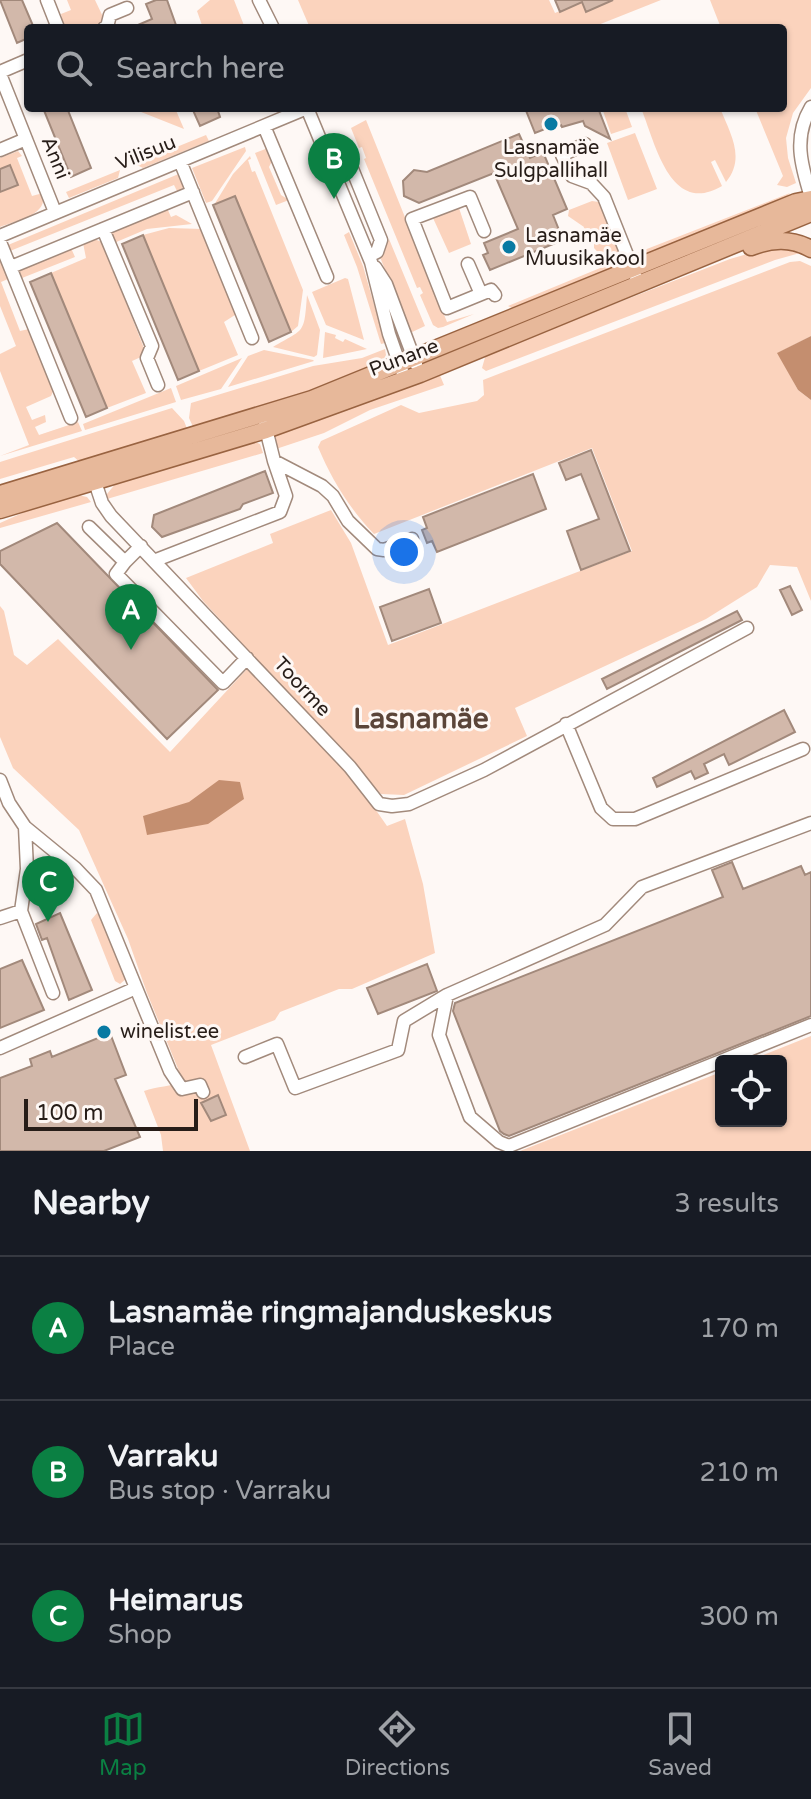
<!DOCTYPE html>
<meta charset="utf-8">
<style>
:root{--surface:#171b24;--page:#20242c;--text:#f1f3f6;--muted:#9ea1a6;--line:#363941;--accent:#0b8043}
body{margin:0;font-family:"Varela Round",sans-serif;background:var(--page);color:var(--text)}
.controls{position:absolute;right:24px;bottom:24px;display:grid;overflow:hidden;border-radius:8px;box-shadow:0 2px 6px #0004}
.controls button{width:72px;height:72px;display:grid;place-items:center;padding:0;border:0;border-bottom:2px solid var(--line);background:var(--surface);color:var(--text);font:40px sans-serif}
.scale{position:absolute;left:24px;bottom:20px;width:174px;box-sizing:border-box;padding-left:8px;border:4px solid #271d18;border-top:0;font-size:22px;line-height:28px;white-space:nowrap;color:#271d18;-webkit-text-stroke:6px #fef8f5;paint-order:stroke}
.you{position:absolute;left:404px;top:552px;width:28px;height:28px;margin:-20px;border:6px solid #fff;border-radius:50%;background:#1a73e8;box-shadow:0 0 0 12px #1a73e833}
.badge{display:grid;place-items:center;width:52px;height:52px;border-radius:50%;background:var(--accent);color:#fff;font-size:26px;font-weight:700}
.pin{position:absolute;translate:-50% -66px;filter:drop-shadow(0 2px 4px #0008)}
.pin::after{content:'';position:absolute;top:42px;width:28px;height:24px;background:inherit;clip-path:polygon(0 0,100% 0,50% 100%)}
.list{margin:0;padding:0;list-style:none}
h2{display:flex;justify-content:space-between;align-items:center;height:104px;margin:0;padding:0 32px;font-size:34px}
h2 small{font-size:26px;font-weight:400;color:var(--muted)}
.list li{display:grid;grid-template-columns:52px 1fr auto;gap:24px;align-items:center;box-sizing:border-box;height:144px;padding:0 32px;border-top:2px solid var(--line)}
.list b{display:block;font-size:30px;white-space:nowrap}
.list p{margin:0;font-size:26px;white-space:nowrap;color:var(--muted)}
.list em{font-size:26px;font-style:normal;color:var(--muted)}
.icon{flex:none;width:44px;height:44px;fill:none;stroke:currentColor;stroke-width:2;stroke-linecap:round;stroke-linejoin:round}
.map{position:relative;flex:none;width:811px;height:1151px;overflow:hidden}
.search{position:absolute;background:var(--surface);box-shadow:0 2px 6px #0004;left:24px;right:24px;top:24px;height:88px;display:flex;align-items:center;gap:20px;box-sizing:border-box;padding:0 28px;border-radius:8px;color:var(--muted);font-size:30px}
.sheet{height:536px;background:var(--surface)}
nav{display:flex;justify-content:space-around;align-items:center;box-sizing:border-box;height:112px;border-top:2px solid var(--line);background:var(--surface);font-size:22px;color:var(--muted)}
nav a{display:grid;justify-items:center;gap:4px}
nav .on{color:var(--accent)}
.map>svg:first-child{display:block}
</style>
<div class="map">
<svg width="811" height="1151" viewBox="0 0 811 1151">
<rect width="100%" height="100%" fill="#fef8f5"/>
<!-- green -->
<path fill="#fbd3bd" d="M 67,0 L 95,0 L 104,19 L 101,25 L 93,28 L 64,28 L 61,14 L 71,10 Z
M 210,0 L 234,0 L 245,28 L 203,28 L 197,11 Z
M 298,0 L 549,0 L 555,13 L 582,2 L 586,11 L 613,0 L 661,0 L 593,27 L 566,24 L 557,28 L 310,28 Z
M 710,0 L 811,0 L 811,88 L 793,113 L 786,138 L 788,158 L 796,183 L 787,187 L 777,185 L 783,176 L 755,108 L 783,108 L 783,28 L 721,28 Z
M 131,108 L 175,108 L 184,129 Z
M 602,108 L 625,108 L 632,127 L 611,134 Z
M 641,108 L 720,108 C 730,133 746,158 726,182 L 715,160 L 711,162 L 722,186 C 670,217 655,142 641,108 Z
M 366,120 L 447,322 L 474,314 L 443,327 L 438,328 L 433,325 L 420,295 L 423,293 L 420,287 L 417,288 L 364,159 L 366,158 L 362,147 L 359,148 L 351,128 Z
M 635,133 L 657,189 L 628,200 L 607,143 Z
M 206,135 L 209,141 L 143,168 L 135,164 Z
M 245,147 L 246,151 L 212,201 L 206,203 L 192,168 Z
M 268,148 L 272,161 L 269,167 L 281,195 L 289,200 L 276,205 L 255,153 Z
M 18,151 L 22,156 L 17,158 L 32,196 L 43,193 C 48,216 17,220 0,227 L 0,192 L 18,185 L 10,165 L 0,169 L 0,158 Z
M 250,156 L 251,159 L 248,160 L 252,172 L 255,171 L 303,290 L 298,326 L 291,332 L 235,197 L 214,205 L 233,174 Z
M 120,170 L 118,178 L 69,198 L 66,192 Z
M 181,173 L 184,186 L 178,193 L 174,185 L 10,251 L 8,245 Z
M 790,193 L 784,199 L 639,257 L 634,254 Z
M 592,201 L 599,202 L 621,253 L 605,260 L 594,248 L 594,239 L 581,240 L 584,227 L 568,216 L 569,210 Z
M 167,208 L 171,217 L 176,215 L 192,224 L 147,229 L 114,243 L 109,231 Z
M 459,208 L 471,244 L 449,253 L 433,218 Z
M 169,228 L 203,229 L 236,309 L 235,315 L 224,322 L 238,355 L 199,371 L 143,235 Z
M 349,232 L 363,266 L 385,343 L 381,344 L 357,267 L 344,235 Z
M 94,239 L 102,242 L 144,348 L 141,357 L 132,361 L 146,393 L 107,408 L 51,273 L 86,258 L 83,243 Z
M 389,239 L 425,326 L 410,333 L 380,257 Z
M 778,245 L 800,253 L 775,260 L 486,371 L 482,368 L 486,354 L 730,259 Z
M 71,248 L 75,257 L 22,278 L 19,270 L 22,268 Z
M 0,259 L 8,279 L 1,282 L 20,331 L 29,329 L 54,389 L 51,396 L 26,407 L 32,420 L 45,415 L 46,422 L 35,427 L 39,435 L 78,422 L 82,431 L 0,456 L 29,445 L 0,371 L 0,354 L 16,346 L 0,306 Z
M 622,259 L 620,266 L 516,310 L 508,306 Z
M 800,261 L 811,266 L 811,336 L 778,353 L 798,390 L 811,400 L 811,601 L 797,567 L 770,565 L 757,587 L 706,619 L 515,708 L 527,736 L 404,795 L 381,794 L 203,601 L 186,578 L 273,543 L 270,534 L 331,510 L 351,543 L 388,645 L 632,551 L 592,448 L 374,534 C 349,508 332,480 318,447 L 321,441 L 401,405 L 419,413 L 477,401 L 484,395 L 483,380 L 790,262 Z
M 345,278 L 348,279 L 364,340 L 326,325 L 312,292 Z
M 307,295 L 320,330 L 317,355 L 314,357 L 273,347 C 305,328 304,335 307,295 Z
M 325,332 L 336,335 L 335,338 L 343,342 L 345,339 L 367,349 L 323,358 Z
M 385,349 L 386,355 L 382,362 L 324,388 L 194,429 L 189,418 L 191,403 L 313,366 L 362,358 Z
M 264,350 L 313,360 L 314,361 L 228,387 L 248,356 Z
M 242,358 L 221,389 L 181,400 L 176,386 Z
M 439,373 L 444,385 L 370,410 L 324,433 L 276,449 L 274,442 L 277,434 Z
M 171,388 L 176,402 L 85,430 L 83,424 Z
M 172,408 L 184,421 L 188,431 L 81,463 L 74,457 L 0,479 L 0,462 Z
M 253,441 L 260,444 L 263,453 L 107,499 L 107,494 L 116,483 Z
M 78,495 L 87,497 L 91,502 L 0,528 L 0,523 L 38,506 Z
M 0,606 L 4,611 L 14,655 L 27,665 L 58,639 L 170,752 L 247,669 L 357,783 L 387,826 L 405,819 L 423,884 L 435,953 L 352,989 L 339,989 L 280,1012 L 275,1020 L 211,1045 L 250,1151 L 163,1151 L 161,1135 L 144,1091 C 157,1086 171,1087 183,1081 L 147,993 L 128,939 L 79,830 L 13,768 L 0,737 Z
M 97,913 L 100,916 L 126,979 L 120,984 L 115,981 L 91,920 Z
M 811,1036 L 811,1151 L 520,1151 L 721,1072 L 721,1121 L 781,1121 L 781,1061 L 748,1061 Z"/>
<!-- water -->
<path fill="#c48e6f" d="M 811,336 L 811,400 L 798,390 L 777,353 Z
M 219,780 L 240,782 L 244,799 L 208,824 L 147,835 L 143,816 L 189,802 Z"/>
<!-- building -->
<path fill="#d2b8aa" stroke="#a2897b" stroke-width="2" d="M 0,0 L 22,0 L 34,28 L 28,28 L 28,38 L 17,43 Z
M 156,0 L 167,0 L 177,28 L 131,28 L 152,19 L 146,4 Z
M 555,0 L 613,0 L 586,12 L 582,2 L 560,12 Z
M 43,108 L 67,108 L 91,168 L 71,177 Z
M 192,108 L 217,108 L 220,117 L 200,126 Z
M 525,108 L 598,108 L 610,139 L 585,126 L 583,121 L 562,127 L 561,125 L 551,129 L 550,127 L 535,133 Z
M 519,134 L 530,158 L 543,152 L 567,209 L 553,215 L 563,240 L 490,270 L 483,255 L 488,253 L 484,243 L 518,229 L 494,173 L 419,203 L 404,196 L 403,181 L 414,170 L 427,172 Z
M 10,165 L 18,185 L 0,192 L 0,169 Z
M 235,196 L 291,332 L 269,342 L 213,205 Z
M 143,235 L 199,371 L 178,380 L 122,244 Z
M 51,273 L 107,408 L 86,417 L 30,282 Z
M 591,450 L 630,551 L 581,570 L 567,531 L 599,519 L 581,474 L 566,480 L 559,463 Z
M 265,471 L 273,493 L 243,504 L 240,509 L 162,537 L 152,527 L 154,515 Z
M 533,474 L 546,509 L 437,552 L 432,541 L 427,543 L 422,530 L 427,528 L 423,517 Z
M 57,523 L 218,690 L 167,739 L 0,564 L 0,551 Z
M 790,586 L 802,610 L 792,615 L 780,590 Z
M 429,589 L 441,623 L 392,641 L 380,607 Z
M 737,611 L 742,620 L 607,689 L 602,679 Z
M 784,710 L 795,732 L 729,765 L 724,754 L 704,764 L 708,773 L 695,779 L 691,771 L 657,787 L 653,778 Z
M 732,862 L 743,889 L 801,866 L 805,875 L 811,872 L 811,1016 L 509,1136 L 504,1134 L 500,1131 L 453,1011 L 455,1003 L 723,897 L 712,870 Z
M 60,913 L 92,990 L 69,1000 L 47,938 L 42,940 L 36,924 Z
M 22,960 L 44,1010 L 0,1028 L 0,969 Z
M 427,964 L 437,991 L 378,1014 L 367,988 Z
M 110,1033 L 126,1075 L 115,1079 L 140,1137 L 104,1151 L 0,1151 L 0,1078 L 32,1066 L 30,1059 L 50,1051 L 52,1057 Z
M 218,1095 L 226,1115 L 211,1121 L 201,1103 Z"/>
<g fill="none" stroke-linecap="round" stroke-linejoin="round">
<defs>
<path id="minor" d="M 47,0 L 58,28
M 259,0 L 273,28
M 104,28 L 107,27 L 110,15 L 127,8
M 0,72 L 28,60
M 0,74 L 55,212
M 811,107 C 793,137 801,165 811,197
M 264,126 L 327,277
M 585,144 L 562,155 L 572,176 L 591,183 L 604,197 L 635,275
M 325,149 L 339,146 L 344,149 L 381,240 L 377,252 L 369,256
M 0,150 L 26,139
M 180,161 L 252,338
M 103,229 L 152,346 L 147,358 L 158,385
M 484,231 L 470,197 L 412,219 L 447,308 L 491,290 L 495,295
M 0,236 L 307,108 L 371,262 L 389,334 L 402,371
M 0,242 L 71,418
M 468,264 L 481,294
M 11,267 L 193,192
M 375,267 L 386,284 L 416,364
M 265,425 L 274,461 L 322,486 L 333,496 L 348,521 L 377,549 L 384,550 L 412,539
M 93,476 L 102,503 L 111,516 L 350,767 L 379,804 L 392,806 L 409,804 L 484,770 L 747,628
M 89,527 L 125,562 L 141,546
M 156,560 L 280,512 L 286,496 L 274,461
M 125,562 L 116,574 L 223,683 L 247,658
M 566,724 L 601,808 L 613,819 L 635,819 L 803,749
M 0,780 L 9,803 L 25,827 L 75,868 L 96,890 L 170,1071 L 182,1089 L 200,1085 L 203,1092
M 811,823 L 642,887 L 605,925 L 447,995 L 439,1035 L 470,1117 L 499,1142 L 509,1146 L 811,1025
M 25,827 L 27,869 L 21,911 L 53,993
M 0,918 L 21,911
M 0,1048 L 136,988
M 245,1057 L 277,1044 L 295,1088 L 398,1050 L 404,1021 L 447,995"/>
<path id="major" d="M 751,247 C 772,239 791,238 811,249
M 0,494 L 312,399 L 796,202 L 811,199
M 0,510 L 266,430 L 420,374 L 811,213"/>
</defs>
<!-- minor casing -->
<use href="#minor" stroke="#a28a7c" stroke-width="15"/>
<!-- major casing -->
<use href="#major" stroke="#996341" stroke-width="19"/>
<!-- minor -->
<use href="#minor" stroke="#fff" stroke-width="12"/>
<!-- major -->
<use href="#major" stroke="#e7b89a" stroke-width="16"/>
</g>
<!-- markers -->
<g fill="#087aa3" stroke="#fef8f5" stroke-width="3">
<circle cx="551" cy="124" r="8"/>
<circle cx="509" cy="247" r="8"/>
<circle cx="104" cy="1032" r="8"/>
</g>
<g text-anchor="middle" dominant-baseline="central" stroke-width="6" stroke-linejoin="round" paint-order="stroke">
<!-- poi labels -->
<g font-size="20" fill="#271d18" stroke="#fef8f5" text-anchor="start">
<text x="551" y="148" text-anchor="middle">Lasnamäe<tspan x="551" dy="23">Sulgpallihall</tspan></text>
<text x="525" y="236">Lasnamäe<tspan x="525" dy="23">Muusikakool</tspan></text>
<text x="120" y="1032">winelist.ee</text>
</g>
<!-- street labels -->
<g font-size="20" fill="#271d18" stroke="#fef8f5">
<text transform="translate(146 153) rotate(-22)">Vilisuu</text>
<text transform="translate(55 158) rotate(68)">Anni</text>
<text transform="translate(404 358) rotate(-21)">Punane</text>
<text transform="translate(302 687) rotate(47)">Toorme</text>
</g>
<!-- district labels -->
<g font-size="28" font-weight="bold" fill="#5b4539" stroke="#fef8f5">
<text x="421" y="719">Lasnamäe</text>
</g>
</g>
</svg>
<div class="controls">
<button><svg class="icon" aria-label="locate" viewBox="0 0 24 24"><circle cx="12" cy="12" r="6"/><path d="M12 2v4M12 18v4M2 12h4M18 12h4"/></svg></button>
</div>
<div class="scale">100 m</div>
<div class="you"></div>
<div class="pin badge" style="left:131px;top:650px">A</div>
<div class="pin badge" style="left:334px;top:199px">B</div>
<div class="pin badge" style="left:48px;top:922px">C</div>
<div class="search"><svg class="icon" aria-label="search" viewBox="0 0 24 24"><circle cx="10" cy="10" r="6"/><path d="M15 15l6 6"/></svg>Search here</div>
</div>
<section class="sheet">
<h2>Nearby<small>3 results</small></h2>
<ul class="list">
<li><span class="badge">A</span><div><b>Lasnamäe ringmajanduskeskus</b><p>Place</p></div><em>170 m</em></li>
<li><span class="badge">B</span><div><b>Varraku</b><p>Bus stop · Varraku</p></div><em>210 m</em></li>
<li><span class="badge">C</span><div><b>Heimarus</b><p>Shop</p></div><em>300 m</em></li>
</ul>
</section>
<nav>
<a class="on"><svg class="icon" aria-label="map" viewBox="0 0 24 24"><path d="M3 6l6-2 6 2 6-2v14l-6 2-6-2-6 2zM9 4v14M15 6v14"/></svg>Map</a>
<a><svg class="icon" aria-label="directions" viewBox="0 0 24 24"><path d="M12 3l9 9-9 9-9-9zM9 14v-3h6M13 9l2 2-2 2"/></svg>Directions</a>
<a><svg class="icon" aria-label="saved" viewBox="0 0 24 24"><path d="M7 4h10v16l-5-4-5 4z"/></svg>Saved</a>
</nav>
